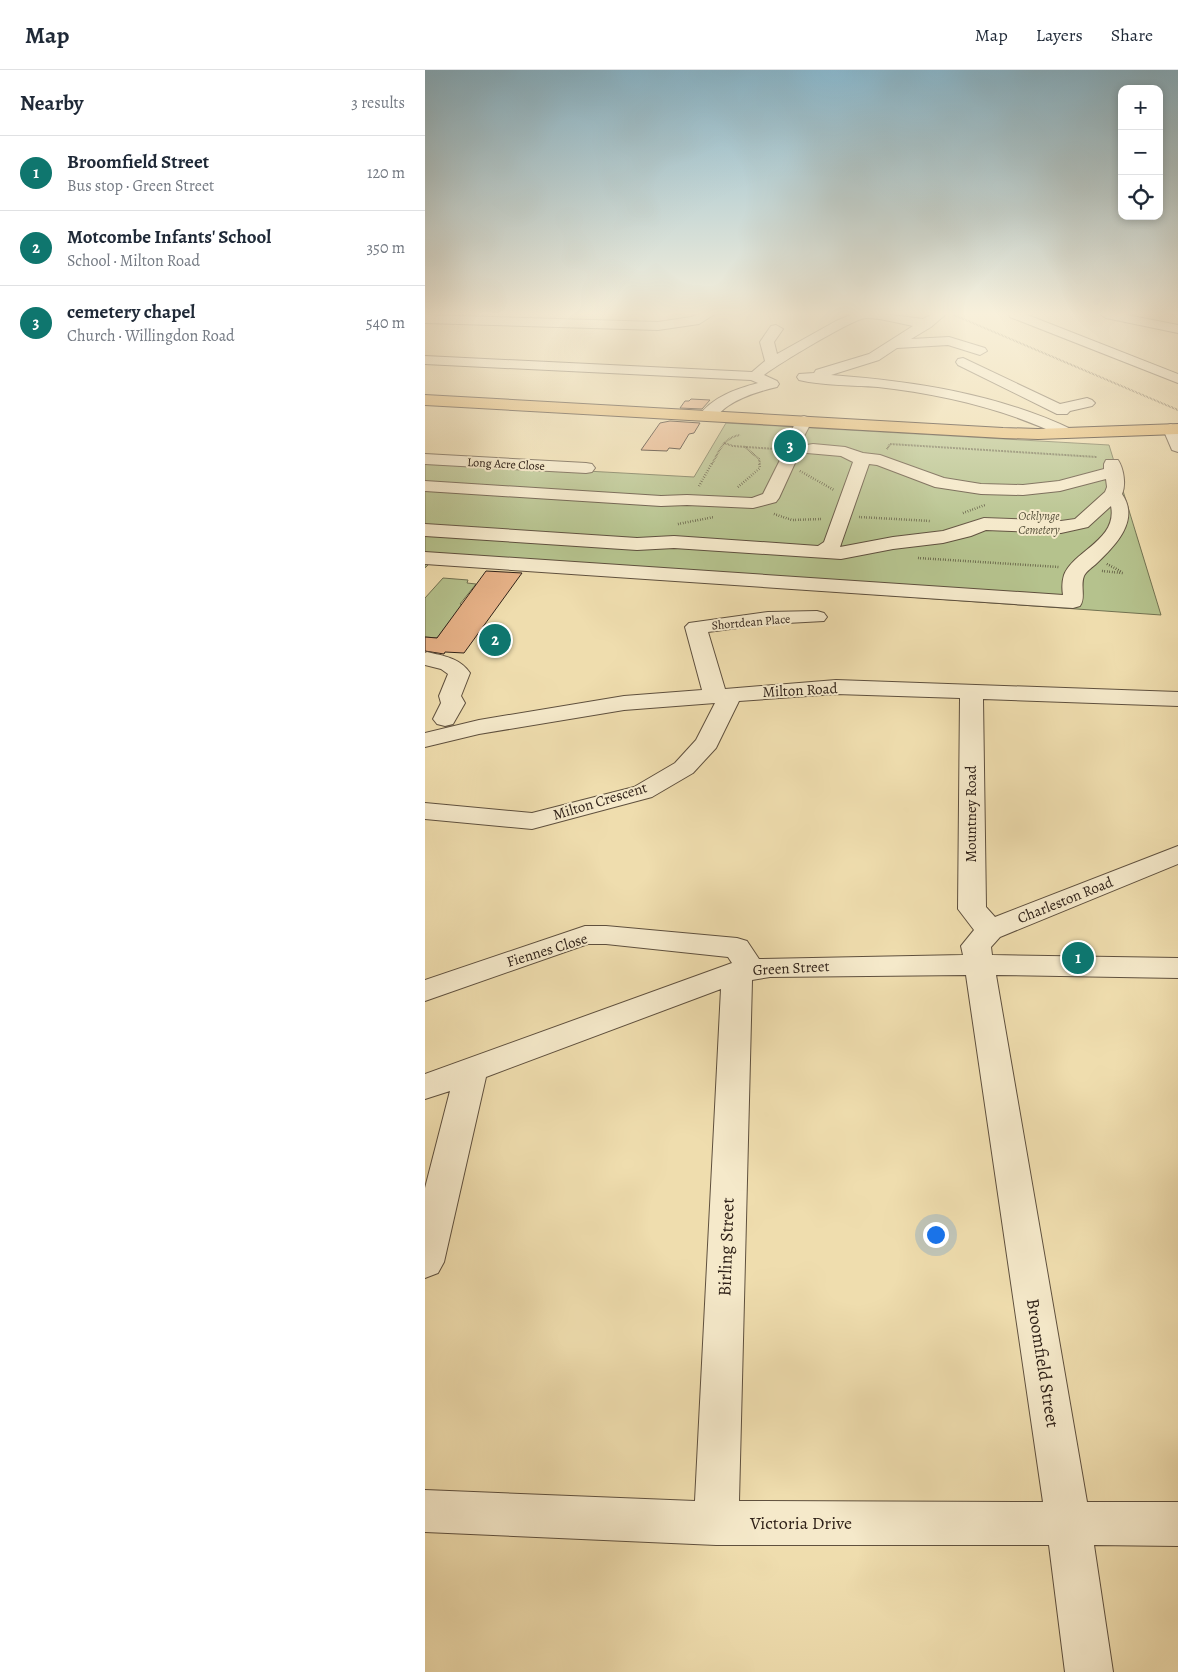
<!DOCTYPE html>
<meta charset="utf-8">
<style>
:root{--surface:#fff;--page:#f2f2f3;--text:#1f2937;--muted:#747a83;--line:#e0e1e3;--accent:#0f766e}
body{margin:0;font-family:Alegreya,serif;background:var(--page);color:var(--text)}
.controls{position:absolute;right:15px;top:15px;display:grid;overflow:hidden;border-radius:10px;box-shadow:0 2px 8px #0003}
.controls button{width:45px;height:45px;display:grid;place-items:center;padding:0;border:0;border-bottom:1px solid var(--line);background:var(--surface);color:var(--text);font:25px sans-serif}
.you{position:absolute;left:510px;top:1164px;width:18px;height:18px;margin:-12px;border:4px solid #fff;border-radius:50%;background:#1a73e8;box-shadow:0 0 0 8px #1a73e833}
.badge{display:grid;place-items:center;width:32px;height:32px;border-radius:50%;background:var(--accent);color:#fff;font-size:16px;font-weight:700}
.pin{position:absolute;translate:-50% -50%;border:2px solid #fff;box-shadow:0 1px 5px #0006}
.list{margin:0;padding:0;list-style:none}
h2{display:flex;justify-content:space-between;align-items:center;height:65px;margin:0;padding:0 20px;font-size:21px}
h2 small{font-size:16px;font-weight:400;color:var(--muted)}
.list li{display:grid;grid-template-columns:32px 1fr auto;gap:15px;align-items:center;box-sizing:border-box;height:75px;padding:0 20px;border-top:1px solid var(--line)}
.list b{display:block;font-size:19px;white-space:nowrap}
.list p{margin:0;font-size:16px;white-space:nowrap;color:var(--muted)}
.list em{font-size:16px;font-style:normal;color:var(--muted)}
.icon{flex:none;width:28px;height:28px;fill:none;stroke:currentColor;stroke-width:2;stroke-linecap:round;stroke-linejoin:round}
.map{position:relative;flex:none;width:753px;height:1602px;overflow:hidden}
header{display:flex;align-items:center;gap:30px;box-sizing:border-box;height:70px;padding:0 25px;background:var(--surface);border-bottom:1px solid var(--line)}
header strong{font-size:24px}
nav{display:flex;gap:28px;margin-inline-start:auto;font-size:18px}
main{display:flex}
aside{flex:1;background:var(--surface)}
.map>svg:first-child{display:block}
</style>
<header>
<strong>Map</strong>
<nav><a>Map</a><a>Layers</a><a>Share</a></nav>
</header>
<main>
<aside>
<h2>Nearby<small>3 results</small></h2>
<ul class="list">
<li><span class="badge">1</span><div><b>Broomfield Street</b><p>Bus stop · Green Street</p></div><em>120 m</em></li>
<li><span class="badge">2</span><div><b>Motcombe Infants' School</b><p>School · Milton Road</p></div><em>350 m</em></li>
<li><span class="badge">3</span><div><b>cemetery chapel</b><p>Church · Willingdon Road</p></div><em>540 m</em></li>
</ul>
</aside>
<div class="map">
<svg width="753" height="1602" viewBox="0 0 753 1602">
<rect width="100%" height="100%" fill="#efddae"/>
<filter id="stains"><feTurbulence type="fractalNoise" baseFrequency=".004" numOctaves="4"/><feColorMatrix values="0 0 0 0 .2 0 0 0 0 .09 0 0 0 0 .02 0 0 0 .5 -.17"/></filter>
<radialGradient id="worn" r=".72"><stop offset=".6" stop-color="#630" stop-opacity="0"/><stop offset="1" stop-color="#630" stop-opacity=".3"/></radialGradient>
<!-- green -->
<path fill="#b5c28d" stroke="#727252" d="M 301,353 L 684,375 L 736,545 L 5,493 L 0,498 L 0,392 L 269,407 Z
M 18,508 L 43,510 L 42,513 L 51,514 L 35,534 L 38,535 L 12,568 L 0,567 L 0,528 Z"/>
<!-- building -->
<path fill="#e8b389" stroke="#2f2118" d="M 266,329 L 285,330 L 277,339 L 255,338 L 260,331 L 264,331 Z
M 245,351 L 275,353 L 269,363 L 264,364 L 255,379 L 244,378 L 242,381 L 216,380 L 235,353 Z
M 61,501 L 97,503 L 39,583 L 20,582 L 19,584 L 0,581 L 0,567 L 12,568 Z"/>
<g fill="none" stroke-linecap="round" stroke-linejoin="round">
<defs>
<path id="minor" d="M 275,244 L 290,244 L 274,254 L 233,260 L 0,253 L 0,245 L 233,252 L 266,247 Z
M 428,244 L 460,244 L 498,249 L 507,244 L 521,244 L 506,257 L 486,269 L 524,267 L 560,278 L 562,281 L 555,285 L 523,275 L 472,278 L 454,290 L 406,305 C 488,311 573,324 648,360 L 650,363 L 648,366 L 636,366 C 580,339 516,324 453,317 C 427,315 399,316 374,310 L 372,307 L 374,304 L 389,303 L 391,300 L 444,284 L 488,256 C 473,253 456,248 441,248 C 429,248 352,295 339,305 L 352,311 L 354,314 L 352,317 C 335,321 318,326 303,336 C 294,342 289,352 276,349 L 274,346 C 287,327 311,319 333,313 L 326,310 L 0,294 L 0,286 L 327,302 L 340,291 L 335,272 L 346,256 L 351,255 L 358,259 L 349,272 L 352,284 L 411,251 Z
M 584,244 L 600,244 L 753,304 L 753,313 L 585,247 Z
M 675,244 L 697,244 L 753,255 L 753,263 L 681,248 Z
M 538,288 L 635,334 L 662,328 L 667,330 L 670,333 L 667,336 L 645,341 L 642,344 L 632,344 L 533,295 L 531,292 L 533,289 Z
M 379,346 L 385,348 L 387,351 L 377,370 L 365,370 L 363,367 L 373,348 Z
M 746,354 L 753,358 L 753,382 L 747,380 L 738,359 L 740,356 Z
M 388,374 L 420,377 L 438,383 L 455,385 L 519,408 L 556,414 L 598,415 L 634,411 L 679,399 L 679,394 L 681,390 L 693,390 C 699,399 701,415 697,424 C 715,450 691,475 672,493 C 668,497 661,501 659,506 C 655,516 661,528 655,536 L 648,538 L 0,494 L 0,482 L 638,525 C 637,519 637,512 639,505 C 648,481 693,470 686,436 L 663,457 L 636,463 L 561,460 L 546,466 L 518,473 L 468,479 L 416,489 L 249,478 L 212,480 L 0,466 L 0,454 L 212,468 L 249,466 L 393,476 L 399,472 L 428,392 L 416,386 L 382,383 L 380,379 L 382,375 ZM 444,394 L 452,395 L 510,417 L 556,424 L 598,425 L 635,421 L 681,409 L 682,417 L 680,422 L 650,449 L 636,451 L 559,448 L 518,461 L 468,467 L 415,477 Z
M 367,377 L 373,378 L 375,382 L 354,428 L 351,432 L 328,438 L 262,435 L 236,436 L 0,421 L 0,411 L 236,426 L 262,425 L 327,428 L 338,424 L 361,378 Z
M 0,384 L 161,393 L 167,394 L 170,398 L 167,402 L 161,403 L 0,394 Z
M 392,541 L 399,543 L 402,547 L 399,551 L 343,554 L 283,562 L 300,619 L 411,610 L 753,622 L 753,636 L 558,629 L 561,837 L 570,847 L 753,776 L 753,794 L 575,867 L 566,877 L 567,885 L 753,888 L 753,908 L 571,905 L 662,1432 L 753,1432 L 753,1476 L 669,1475 L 688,1602 L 640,1602 L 624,1475 L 291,1475 L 0,1462 L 0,1420 L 270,1431 L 296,919 L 61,1007 L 19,1192 L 13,1203 L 0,1208 L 0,1118 L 25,1021 L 0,1029 L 0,1004 L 307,893 L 303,887 L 181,874 L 163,874 L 0,931 L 0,910 L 160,856 L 181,856 L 312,868 L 322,871 L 334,889 L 538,885 L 536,876 L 549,860 L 533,839 L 535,628 L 411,624 L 314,631 L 291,678 L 268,703 L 227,727 L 107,759 L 0,749 L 0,733 L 107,743 L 209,717 L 250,693 L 271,670 L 290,633 L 199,640 L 54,664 L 0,677 L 0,663 L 54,650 L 199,626 L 277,620 L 260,557 L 264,553 L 343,542 ZM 541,905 L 618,1432 L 314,1431 L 327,910 L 345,907 Z
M 2,582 C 19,586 35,588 45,603 L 36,626 L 40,633 L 28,654 L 20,656 L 12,654 L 8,649 L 16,633 L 14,626 L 23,604 L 16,599 L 0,595 L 0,583 Z"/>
<path id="major" d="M 0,325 L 578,358 L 613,359 L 753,354 L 753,364 L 613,369 L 578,368 L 0,335 Z"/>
</defs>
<!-- minor casing -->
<use href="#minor" stroke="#5f503e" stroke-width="2"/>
<!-- major casing -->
<use href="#major" stroke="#2f2118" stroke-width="2"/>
<!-- path-far1 -->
<path stroke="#2f2118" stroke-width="2" stroke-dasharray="0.5 1" stroke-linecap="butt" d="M 529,245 L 753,340
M 299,373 L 308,376 L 350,379
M 320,377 L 334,389 L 335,394
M 462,379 L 465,374 L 672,387
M 287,394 C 295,380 298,368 315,365"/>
<!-- path -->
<path stroke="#2f2118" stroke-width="2.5" stroke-dasharray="0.5 2" stroke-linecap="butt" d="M 375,401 L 409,420
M 274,416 L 287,393
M 313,417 L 335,398 L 334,393
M 538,443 L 560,435
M 349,444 L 367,450 L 397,449
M 434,447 L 506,451
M 253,454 L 289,447
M 493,488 L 634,497
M 682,494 L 697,502
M 677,501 L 698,503"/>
<!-- minor -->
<use href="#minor" fill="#f5e9ca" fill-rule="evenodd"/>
<!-- major -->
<use href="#major" fill="#e8be77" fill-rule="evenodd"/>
</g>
<!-- sky -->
<linearGradient id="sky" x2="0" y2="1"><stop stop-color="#89b8ce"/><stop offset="0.52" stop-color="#f8f0db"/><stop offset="1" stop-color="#f8f0db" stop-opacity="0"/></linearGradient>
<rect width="753" height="468" fill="url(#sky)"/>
<g text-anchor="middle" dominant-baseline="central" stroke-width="4" stroke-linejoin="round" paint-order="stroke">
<!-- far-street labels -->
<g font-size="12" fill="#2f2118" stroke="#f5e9ca">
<text transform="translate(81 394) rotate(3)">Long Acre Close</text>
<text transform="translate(326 552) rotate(-5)">Shortdean Place</text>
</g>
<!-- far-park labels -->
<g font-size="12" font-style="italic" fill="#57513b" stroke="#f5e9ca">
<text x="614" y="446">Ocklynge<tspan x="614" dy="14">Cemetery</tspan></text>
</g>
<!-- street labels -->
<g font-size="15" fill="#2f2118" stroke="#f5e9ca">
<text transform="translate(375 620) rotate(-3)">Milton Road</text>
<text transform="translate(175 731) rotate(-17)">Milton Crescent</text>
<text transform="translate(546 744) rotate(-90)">Mountney Road</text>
<text transform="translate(640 830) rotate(-22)">Charleston Road</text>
<text transform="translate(122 880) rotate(-17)">Fiennes Close</text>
<text transform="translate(366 898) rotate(-3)">Green Street</text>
</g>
<!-- near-street labels -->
<g font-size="18" fill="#2f2118" stroke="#f5e9ca">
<text transform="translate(301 1177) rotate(-88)">Birling Street</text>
<text transform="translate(618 1293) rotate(81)">Broomfield Street</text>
<text x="376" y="1453">Victoria Drive</text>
</g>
</g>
<rect width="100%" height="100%" filter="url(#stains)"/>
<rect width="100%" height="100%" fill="url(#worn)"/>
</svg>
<div class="controls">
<button>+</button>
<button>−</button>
<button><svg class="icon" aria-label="locate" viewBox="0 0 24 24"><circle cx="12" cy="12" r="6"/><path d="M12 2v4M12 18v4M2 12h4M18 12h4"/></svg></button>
</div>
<div class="you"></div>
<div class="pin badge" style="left:653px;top:888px">1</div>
<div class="pin badge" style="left:70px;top:570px">2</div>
<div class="pin badge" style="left:365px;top:376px">3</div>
</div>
</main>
